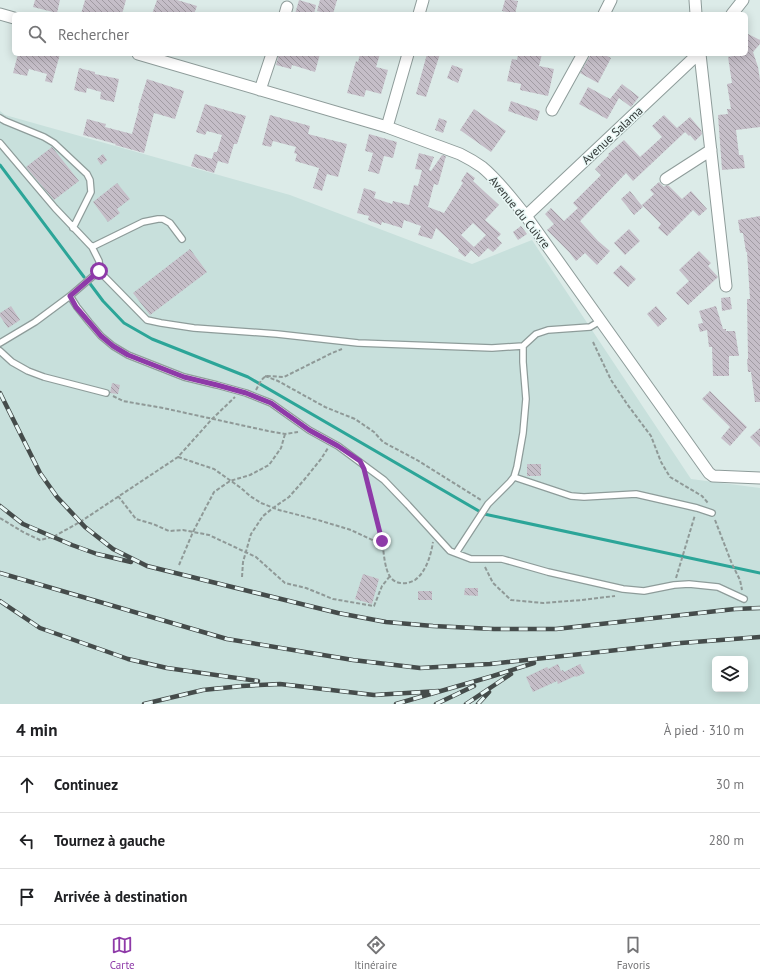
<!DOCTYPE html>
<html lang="fr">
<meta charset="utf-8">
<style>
:root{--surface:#fff;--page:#f6f6f6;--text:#202124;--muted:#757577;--line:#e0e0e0;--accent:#8e3aa8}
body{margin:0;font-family:"PT Sans",sans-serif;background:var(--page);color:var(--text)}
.controls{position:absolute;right:12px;bottom:12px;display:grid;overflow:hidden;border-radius:6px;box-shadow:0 2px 10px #0003}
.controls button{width:36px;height:36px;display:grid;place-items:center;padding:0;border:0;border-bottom:1px solid var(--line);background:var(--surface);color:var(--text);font:20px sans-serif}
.stop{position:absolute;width:12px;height:12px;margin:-9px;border:3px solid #8e3aa8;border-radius:50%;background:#fff}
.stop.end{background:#8e3aa8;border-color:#fff;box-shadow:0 1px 4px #0008}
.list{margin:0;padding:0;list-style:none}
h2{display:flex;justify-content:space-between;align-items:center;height:52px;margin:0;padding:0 16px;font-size:17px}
h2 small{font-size:13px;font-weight:400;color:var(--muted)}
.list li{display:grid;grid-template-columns:26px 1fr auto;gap:12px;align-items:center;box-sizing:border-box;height:56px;padding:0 16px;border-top:1px solid var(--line)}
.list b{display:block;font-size:15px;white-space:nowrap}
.list em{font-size:13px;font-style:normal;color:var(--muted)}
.icon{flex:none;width:22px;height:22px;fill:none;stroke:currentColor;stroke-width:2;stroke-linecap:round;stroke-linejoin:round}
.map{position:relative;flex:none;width:760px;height:704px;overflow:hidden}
.search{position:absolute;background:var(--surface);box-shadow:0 2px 10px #0003;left:12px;right:12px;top:12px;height:44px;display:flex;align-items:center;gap:10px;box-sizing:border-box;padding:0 14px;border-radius:6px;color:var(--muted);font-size:15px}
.sheet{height:220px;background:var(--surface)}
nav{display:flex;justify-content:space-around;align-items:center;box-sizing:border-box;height:56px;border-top:1px solid var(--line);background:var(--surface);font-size:11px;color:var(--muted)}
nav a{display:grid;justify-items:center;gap:2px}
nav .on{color:var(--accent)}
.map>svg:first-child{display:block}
</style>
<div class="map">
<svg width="760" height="704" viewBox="0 0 760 704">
<defs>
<pattern id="building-back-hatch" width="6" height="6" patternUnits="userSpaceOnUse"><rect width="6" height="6" fill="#c5bec8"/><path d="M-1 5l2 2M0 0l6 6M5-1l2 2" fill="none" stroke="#a19ba3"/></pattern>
</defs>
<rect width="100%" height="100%" fill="#dcebe8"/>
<!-- built -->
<path fill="#c8e0dc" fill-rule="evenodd" d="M 0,111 L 5,115 L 290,195 L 472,264 L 532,240 L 691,479 L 760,488 L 760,704 L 0,704 ZM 715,659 L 745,659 L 745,689 L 715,689 Z"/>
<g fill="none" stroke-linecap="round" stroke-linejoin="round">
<!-- stream -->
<path stroke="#2ca598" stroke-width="3" d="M 0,165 L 84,277
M 88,281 L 103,301 L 124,323 L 152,339 L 248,377 L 484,514 L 760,573"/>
</g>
<!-- building -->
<path fill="url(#building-back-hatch)" d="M 35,0 L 60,0 L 57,13 L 33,7 Z
M 85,0 L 126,0 L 122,14 L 81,14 Z
M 157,0 L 177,0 L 197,6 L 194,14 L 152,14 Z
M 299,0 L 316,5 L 314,14 L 295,14 Z
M 320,0 L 337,0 L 333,14 L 329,14 L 317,11 Z
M 505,0 L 512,0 L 518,1 L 515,14 L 502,11 Z
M 746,33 L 760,40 L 760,44 L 753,52 L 758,67 L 760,80 L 760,127 L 736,130 L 739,155 L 743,155 L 745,168 L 722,170 L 718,115 L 728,114 L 727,109 L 731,109 L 727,84 L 732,83 L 728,57 L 737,55 L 737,54 L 746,54 Z
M 18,54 L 60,54 L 52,83 L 45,81 L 47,74 L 29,69 L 27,76 L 13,73 Z
M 279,54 L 320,54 L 315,72 L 292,65 L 291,69 L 276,65 Z
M 360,54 L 380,54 L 376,67 L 388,70 L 381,94 L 366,90 L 364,97 L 347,93 L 356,61 L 358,62 Z
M 427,54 L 440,54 L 426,97 L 416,94 Z
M 518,54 L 542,54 L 539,66 L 554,69 L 548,96 L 520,90 L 521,84 L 507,81 L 512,59 L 517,60 Z
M 591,54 L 603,54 L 611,58 L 598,83 L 580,73 Z
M 452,65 L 463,69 L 458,83 L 447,78 Z
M 79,68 L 95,72 L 95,74 L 119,79 L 114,102 L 100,99 L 101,92 L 87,88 L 86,93 L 74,90 Z
M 147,79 L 184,91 L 175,119 L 154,113 L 144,153 L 115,145 L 116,144 L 83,135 L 87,119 L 106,124 L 105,127 L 132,134 L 139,108 L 138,108 Z
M 622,84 L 639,97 L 631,107 L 619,98 L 607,119 L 579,104 L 588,87 L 610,99 Z
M 511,101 L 540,111 L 537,121 L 508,111 Z
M 205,104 L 246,116 L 237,144 L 234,144 L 228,164 L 218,161 L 214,173 L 191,166 L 195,154 L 212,159 L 214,152 L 217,152 L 222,135 L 207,131 L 205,135 L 196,132 Z
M 474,109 L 506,131 L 491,152 L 460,130 Z
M 270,115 L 310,126 L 308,134 L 347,144 L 338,177 L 327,174 L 322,191 L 313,188 L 319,168 L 295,161 L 297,154 L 294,153 L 296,147 L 273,141 L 271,147 L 262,145 Z
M 664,115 L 677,128 L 690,117 L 701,130 L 702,134 L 695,141 L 690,135 L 689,136 L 685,132 L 633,181 L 626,173 L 580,221 L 598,241 L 610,251 L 597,265 L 585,253 L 576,261 L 569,252 L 547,230 L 554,224 L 545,214 L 551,208 L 564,221 L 578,208 L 573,203 L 601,175 L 595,169 L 609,155 L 608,154 L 624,140 L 640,157 L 662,137 L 652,126 Z
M 439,118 L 447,121 L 443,133 L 435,130 Z
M 369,134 L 397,142 L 393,158 L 384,156 L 379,174 L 368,171 L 373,153 L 365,151 Z
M 52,147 L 79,181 L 54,200 L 26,167 Z
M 419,153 L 434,157 L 429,170 L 431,171 L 442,155 L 446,156 L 438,185 L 434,184 L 428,207 L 444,213 L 463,183 L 461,181 L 467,172 L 475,178 L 473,181 L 499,205 L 485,220 L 501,234 L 497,238 L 502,243 L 493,252 L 488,248 L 479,257 L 471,250 L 486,235 L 473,223 L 461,235 L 474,247 L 465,257 L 458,251 L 459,249 L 436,228 L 432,239 L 418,235 L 421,226 L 404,220 L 402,228 L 382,222 L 381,225 L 368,220 L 369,216 L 357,213 L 364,188 L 376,192 L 374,198 L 392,204 L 393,201 L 409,205 L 414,185 L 418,186 L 422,170 L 415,169 Z
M 103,154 L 107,160 L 101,165 L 97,159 Z
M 659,182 L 664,187 L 665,186 L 668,185 L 682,199 L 691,191 L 707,209 L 699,216 L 693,210 L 667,236 L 658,228 L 661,224 L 642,205 L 654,194 L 650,190 Z
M 117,183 L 130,199 L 117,209 L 120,213 L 108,222 L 93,202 Z
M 630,191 L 643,207 L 634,215 L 621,199 Z
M 760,216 L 760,402 L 755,402 L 751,372 L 748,372 L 747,359 L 748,359 L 747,299 L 750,299 L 747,252 L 746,252 L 743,233 L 740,233 L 738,220 Z
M 521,226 L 527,234 L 518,240 L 513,232 Z
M 629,229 L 640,241 L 625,255 L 614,243 Z
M 190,249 L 207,272 L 150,315 L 133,293 Z
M 699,251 L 711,263 L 708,266 L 718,277 L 688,305 L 676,293 L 689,281 L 679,270 Z
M 621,265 L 636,279 L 628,287 L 613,273 Z
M 730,297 L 732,309 L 722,311 L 721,298 Z
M 11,306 L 20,320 L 8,328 L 0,316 L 0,313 Z
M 656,306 L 667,319 L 658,327 L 647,314 Z
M 716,306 L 723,329 L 726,329 L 726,331 L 735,331 L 739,356 L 729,356 L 729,376 L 713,376 L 712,347 L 709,347 L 707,330 L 700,332 L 698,324 L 703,323 L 699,311 Z
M 112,383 L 120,385 L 118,394 L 110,393 Z
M 710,391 L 721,402 L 747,427 L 730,446 L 721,438 L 730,427 L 702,399 Z
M 760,428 L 760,447 L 750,437 Z
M 527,464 L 541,464 L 541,476 L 527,476 Z
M 363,574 L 379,579 L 372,604 L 355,599 Z
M 465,588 L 478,588 L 478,596 L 464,595 Z
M 418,591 L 432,591 L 432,600 L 418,600 Z
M 558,664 L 561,671 L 563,670 L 564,672 L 580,664 L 585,673 L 576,677 L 575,676 L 558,684 L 557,681 L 533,692 L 526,677 L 547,667 L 548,669 Z"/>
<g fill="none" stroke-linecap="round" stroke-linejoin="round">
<defs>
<path id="service" d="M 0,118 L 5,121 L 44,137 L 54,143 L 87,174 L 90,180 L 91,192 L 73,228
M 0,143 L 55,208 L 92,247 L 99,261 L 100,268 L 99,271 L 70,296 L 35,322 L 0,343
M 92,247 L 143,222 L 158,219 L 163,219 L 170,223 L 182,239
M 99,271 L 147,320 L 161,323 L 194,328 L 277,334 L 358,343 L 492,348 L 523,346 L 536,334 L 548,330 L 590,327 L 600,321
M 70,296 L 77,307 L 89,322 L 101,336 L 113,346 L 128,355 L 184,377 L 217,385 L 246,393 L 271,403 L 309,430 L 338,446 L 384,480 L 408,505 L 450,551 L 471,559 L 502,559 L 548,572 L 623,589 L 644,591 L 674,585 L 689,584 L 718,587 L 744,599
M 0,351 L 12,362 L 28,371 L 44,377 L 106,393
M 514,477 L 571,496 L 584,497 L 636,494 L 697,508 L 712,513
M 456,553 L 488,504 L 510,482 L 514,477 L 517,467 L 523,433 L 526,399 L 523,362 L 523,346"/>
<path id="minor" d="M 695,0 L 696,14
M 0,14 L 14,18
M 285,14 L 287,7
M 419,14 L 423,0
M 604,14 L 611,0
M 732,14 L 743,0
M 138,54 L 387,127 L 460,154 C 468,158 475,162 482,167 C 499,181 512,199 526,216 L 709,473 L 713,476 L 760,478
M 700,54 L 726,286
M 260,90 L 272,54
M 552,110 L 583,54
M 387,127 L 408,54
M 666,179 L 711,150
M 526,216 L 698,54"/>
</defs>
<!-- service casing -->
<use href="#service" stroke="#8e9c9a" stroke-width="8"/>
<!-- minor casing -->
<use href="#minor" stroke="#8e9c9a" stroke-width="13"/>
<!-- path -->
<path stroke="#8f9997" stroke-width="2" stroke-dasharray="4 2" stroke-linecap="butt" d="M 593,342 L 611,380 L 627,404 L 651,436 L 661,462 L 670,477 L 702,496 L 708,503
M 265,376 L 278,381 L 325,407 L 355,419 L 374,432 L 383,442 L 417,460 L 481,500
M 256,390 C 259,385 261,378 267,376 L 284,377 L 332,353 L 342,349
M 113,396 L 123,401 L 163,408 L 268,431 L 285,434 L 298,432
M 178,457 L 214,469 L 241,488 L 250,496 L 261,503 L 279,510 L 318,520 L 351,530 L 383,545
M 365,475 C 371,497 378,519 382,541 C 384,551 384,571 392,579 C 398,585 408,584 415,580 C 426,572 431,555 433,542
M 118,496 L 136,519 L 153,524 L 169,531 L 183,530 L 209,535 L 256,557 L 285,583 L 306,588 L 333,599 L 374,606 L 382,586 L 390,576
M 0,518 L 23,532 L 40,540 L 53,537 L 80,522 L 178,457 L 212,419 L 235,397
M 715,520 L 732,564 L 740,580 L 742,590
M 179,565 L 193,532 L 214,492 L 230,481 L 250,475 L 269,465 L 281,448 L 285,434
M 485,567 L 493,583 L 511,600 L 543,603 L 582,600 L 615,596
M 242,577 L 243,562 L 251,534 L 263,516 L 273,508 L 289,497 L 304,480 L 321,459 L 328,448
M 676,578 L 695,515"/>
<!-- service -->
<use href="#service" stroke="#fff" stroke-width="5.5"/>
<!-- minor -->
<use href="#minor" stroke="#fff" stroke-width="11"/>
<defs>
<path id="rail" d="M 0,393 L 40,473 L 57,497 L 85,527 L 113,549 L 147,566 L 338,613 L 386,622 L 433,626 L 494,629 L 556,629 L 735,609 L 760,608
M 0,506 L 23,524 L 72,545 L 97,554 L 131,562
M 0,573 L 227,639 L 353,660 L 420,668 L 490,664 L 681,643 L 760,637
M 0,601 L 40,628 L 128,659 L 167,668 L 258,681
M 144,704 L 203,690 L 242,686 L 280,684 L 374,695 L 439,691
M 396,704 L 493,676 L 534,663
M 436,704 L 474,686
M 466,704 L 511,674
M 478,704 L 489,692"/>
</defs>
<!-- rail casing -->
<use href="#rail" stroke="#454c4b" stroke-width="4.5"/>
<!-- rail -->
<use href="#rail" stroke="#e9f8f6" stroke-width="3" stroke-dasharray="9" stroke-linecap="butt"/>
</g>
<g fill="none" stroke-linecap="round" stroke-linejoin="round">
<!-- route -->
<path stroke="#8e3aa8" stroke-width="5" d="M 99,271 L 70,296 L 76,307 L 89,322 L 101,336 L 113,346 L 128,355 L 184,377 L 217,385 L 246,393 L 271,403 L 309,430 L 338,446 L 360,461 L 364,469 L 382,541"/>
</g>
<g text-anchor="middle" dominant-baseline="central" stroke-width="3" stroke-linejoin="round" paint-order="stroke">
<!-- street labels -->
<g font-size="12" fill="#323837" stroke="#e9f8f6">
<text transform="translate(612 135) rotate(-43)">Avenue Salama</text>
<text transform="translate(520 212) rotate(51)">Avenue du Cuivre</text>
</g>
</g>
</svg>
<div class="controls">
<button><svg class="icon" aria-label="layers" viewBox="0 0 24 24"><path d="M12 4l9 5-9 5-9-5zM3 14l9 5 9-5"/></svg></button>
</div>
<div class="stop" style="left:99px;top:271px"></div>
<div class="stop end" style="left:382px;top:541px"></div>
<div class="search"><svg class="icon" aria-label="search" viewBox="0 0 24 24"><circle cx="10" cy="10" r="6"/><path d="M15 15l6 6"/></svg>Rechercher</div>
</div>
<section class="sheet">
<h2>4 min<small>À pied · 310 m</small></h2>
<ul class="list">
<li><svg class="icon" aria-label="ahead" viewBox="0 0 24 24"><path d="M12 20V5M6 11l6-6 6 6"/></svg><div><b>Continuez</b></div><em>30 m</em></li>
<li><svg class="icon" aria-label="left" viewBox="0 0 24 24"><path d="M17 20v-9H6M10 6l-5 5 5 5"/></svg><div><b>Tournez à gauche</b></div><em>280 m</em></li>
<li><svg class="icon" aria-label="arrive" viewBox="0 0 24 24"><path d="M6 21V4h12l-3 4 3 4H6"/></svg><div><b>Arrivée à destination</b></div></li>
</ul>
</section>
<nav>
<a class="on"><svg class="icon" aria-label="map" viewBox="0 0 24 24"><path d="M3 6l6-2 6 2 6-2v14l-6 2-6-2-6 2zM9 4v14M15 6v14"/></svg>Carte</a>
<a><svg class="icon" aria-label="directions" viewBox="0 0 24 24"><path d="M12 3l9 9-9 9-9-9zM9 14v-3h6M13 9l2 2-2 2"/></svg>Itinéraire</a>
<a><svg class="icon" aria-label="saved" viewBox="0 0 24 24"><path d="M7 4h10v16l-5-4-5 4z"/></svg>Favoris</a>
</nav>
